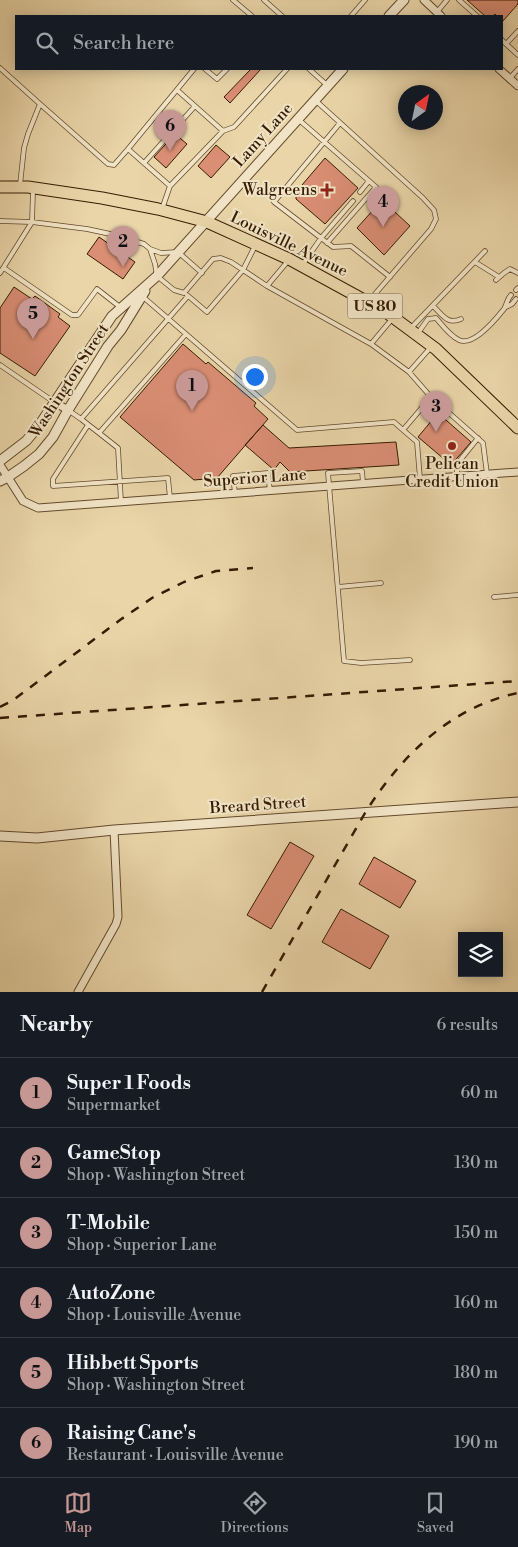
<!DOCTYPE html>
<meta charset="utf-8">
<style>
:root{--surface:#171b24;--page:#20242c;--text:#f1f3f6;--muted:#9ea1a6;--line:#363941;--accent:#c59692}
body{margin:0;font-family:"Libre Bodoni",serif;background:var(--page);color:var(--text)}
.controls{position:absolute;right:15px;bottom:15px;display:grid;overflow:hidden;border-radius:0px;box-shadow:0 2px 12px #0003}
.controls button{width:45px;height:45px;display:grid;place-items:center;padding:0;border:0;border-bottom:1px solid var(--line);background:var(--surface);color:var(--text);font:25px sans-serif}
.compass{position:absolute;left:398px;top:85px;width:45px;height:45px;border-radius:50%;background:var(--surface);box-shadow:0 2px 12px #0003;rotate:33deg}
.you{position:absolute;left:254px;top:376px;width:18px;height:18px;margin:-12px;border:4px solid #fff;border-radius:50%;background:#1a73e8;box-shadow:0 0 0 8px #1a73e833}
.badge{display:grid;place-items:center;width:32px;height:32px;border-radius:50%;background:var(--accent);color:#111;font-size:16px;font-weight:700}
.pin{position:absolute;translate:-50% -41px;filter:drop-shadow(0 1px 2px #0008)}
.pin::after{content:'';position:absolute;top:26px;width:18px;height:15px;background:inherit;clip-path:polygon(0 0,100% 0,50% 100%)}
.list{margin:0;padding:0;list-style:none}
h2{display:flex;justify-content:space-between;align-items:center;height:65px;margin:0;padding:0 20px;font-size:21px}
h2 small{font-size:16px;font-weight:400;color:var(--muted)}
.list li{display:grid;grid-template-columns:32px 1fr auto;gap:15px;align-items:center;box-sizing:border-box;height:70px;padding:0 20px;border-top:1px solid var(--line)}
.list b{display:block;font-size:19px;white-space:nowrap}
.list p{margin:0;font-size:16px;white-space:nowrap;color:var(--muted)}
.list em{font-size:16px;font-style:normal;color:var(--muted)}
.icon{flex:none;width:28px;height:28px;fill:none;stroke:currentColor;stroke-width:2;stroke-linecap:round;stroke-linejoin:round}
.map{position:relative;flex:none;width:518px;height:992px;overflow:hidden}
.search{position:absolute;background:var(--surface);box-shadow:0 2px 12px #0003;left:15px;right:15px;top:15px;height:55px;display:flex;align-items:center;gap:12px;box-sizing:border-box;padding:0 18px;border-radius:0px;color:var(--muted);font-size:19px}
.sheet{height:485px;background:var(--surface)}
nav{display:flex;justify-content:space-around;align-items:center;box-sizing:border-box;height:70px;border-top:1px solid var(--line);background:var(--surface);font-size:14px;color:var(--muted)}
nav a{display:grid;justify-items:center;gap:2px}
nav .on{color:var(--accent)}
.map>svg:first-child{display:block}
</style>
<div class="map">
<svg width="518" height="992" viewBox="0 0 518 992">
<rect width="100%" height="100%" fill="#e9d5a8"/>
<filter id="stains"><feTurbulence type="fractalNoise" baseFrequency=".004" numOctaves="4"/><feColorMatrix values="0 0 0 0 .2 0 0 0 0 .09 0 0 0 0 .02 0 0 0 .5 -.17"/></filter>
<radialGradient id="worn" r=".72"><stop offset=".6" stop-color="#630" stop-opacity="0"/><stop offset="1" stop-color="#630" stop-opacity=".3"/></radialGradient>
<!-- building -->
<path fill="#da8e74" stroke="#361c02" d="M 467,0 L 518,0 L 518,4 L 503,21 L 502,16 L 497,16 L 495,14 L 493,16 L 485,16 Z
M 251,69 L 261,69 L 230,103 L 224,97 Z
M 175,134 L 187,144 L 166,168 L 154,157 Z
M 216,145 L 230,157 L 211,178 L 198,166 Z
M 325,158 L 358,188 L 325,224 L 296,199 L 296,192 Z
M 382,200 L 410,226 L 384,255 L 357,228 Z
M 99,237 L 135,262 L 123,279 L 87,254 Z
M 14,287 L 32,299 L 35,296 L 60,314 L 58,317 L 70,326 L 35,376 L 0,353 L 0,308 Z
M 183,344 L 206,364 L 208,362 L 256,403 L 254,406 L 268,419 L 217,478 L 194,480 L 120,417 Z
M 438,413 L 471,442 L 451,465 L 418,437 Z
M 263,425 L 289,448 L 396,442 L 399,465 L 290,472 L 280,462 L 274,470 L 245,445 Z
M 290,842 L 314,856 L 271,929 L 247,915 Z
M 374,857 L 416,881 L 400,908 L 359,884 Z
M 341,909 L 389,936 L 370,969 L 322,942 Z"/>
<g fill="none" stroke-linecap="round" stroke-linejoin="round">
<defs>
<path id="service" d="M 233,0 L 252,16
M 264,0 L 282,16
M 459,0 L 477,16
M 437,12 L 447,0
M 351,16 L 365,0
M 502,40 L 506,44 L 518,31
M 506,44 L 518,55
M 0,68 L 40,104 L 28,134 L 24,148 L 20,185
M 205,69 L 217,79 L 227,69
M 309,69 L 328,86
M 510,78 L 518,69
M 177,90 L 223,131
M 315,100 L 423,198 L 434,210 L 436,219 L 431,229 L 369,301
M 40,104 L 108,164 L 114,165 L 128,149 L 170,186 L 162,209
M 298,119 L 376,187 L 327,243
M 340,123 L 274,202 L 321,238 L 353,201
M 128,149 L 194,69
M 144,163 L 195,106
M 170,186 L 223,131 L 234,127 L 287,69
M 360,192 L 369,181
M 0,221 L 32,222 L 87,229 L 115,235 L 144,244 L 150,249 L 161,253 L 178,252 L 202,273
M 150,249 L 155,264 L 157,276 L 174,290 L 184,293 L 213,259 L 221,258 L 231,262 L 267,286 L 371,344 L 409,372 L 431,397 L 483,443 L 487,474
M 475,262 L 499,277
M 303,264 L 321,238 L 333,247 L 351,246 L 390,277
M 4,268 L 72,315 L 78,315 L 97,289 L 120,307
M 0,273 L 32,222 L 33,190
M 496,280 L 504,273 L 510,269 L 518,273
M 267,286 L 288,261
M 516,290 L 518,288
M 187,295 L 207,312 L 243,270 L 255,246
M 142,296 L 297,430 L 394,422 L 403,430
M 433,306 C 443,315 447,325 461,319
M 506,307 L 512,304 L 516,299
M 411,328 L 485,251
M 418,333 L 428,319 L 436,318 C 443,326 450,336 459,340 C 473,347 496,319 504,309 C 507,304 507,299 511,295
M 186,334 L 99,433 L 81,419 L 188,296
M 371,344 L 392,319
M 0,365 L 54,402
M 409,372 L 431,347
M 68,410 L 81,419
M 88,425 L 53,479 L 53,486 L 168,478 L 170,498
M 99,433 L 118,448 L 121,502
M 457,476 L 457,464 L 478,438
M 420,479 L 417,442 L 403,430 L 431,397
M 363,483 L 362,471 L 328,473 L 344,661 L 361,663 L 410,660
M 235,493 L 233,476 L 268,473 L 270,491
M 338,587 L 381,583
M 494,597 L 518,595"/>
<path id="minor" d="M 424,0 L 441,16
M 499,69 L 518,86
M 54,402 L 68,410
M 0,465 L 23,501 L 38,508 L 518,472
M 78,992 L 116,924 L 118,917 L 114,830"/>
<path id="tertiary" d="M 389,16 L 404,0
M 0,461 L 26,441 L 38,427 L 112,316 L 157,276 L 343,69
M 0,481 L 8,477 L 24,466 L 39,454 L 53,437 L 68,410 L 108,346 L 121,330 L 145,291
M 0,836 L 37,838 L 114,830 L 518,802"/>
<path id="primary" d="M 0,187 L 28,187 L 102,198 L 158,209 L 207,222 L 289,259 L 386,312 L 409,329 L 436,349 L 518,428"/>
</defs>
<!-- service casing -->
<use href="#service" stroke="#634a2c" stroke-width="5.5"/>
<!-- minor casing -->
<use href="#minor" stroke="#634a2c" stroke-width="9"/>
<!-- tertiary casing -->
<use href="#tertiary" stroke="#634a2c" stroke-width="11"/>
<!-- primary casing -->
<use href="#primary" stroke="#361c02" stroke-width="13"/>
<!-- service -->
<use href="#service" stroke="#f1e4c6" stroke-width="4"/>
<!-- minor -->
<use href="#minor" stroke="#f1e4c6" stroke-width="7"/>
<!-- tertiary -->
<use href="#tertiary" stroke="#f1e4c6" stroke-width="9"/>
<!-- primary -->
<use href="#primary" stroke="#e9d5a8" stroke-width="11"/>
<!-- rail -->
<path stroke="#361c02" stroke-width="2.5" stroke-dasharray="9 9" stroke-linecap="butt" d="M 0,707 L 12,701 L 120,620 L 152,598 L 184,582 L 216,571 L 253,568
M 0,718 L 518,681
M 262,992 L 365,813 C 401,756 450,707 518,693"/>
</g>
<!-- markers -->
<g fill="#8f2418" stroke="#f1e4c6" stroke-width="2">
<path d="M324.5 182.5h5v5h5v5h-5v5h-5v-5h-5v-5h5z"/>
<circle cx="452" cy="446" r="5"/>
</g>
<g text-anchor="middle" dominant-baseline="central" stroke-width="4" stroke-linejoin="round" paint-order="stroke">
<!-- shield labels -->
<rect fill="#f1e4c6" stroke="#6e583d" stroke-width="1" x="347.5" y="293.5" width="55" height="25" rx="4"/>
<g font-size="15" font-weight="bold" fill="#361c02">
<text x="375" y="306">US 80</text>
</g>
<!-- street labels -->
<g font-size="16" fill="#361c02" stroke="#f1e4c6">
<text transform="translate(263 135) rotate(-48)">Lamy Lane</text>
<text transform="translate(289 244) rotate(26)">Louisville Avenue</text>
<text transform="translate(69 381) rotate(-57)">Washington Street</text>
<text transform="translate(255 478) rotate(-4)">Superior Lane</text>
<text transform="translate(258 805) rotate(-4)">Breard Street</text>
</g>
<!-- poi labels -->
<g font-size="16" fill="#361c02" stroke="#f1e4c6" text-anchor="end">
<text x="317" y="190">Walgreens</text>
<text x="452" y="464" text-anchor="middle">Pelican<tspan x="452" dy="18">Credit Union</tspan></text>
</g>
</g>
<rect width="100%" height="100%" filter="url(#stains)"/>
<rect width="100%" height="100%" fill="url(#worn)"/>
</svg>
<div class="controls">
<button><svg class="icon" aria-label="layers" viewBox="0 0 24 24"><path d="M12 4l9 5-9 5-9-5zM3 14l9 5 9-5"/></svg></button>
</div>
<svg class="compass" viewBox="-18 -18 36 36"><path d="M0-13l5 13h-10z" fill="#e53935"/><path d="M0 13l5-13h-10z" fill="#9ea1a6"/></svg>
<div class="you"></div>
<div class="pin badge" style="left:192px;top:411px">1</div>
<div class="pin badge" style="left:123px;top:267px">2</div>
<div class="pin badge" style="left:436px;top:432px">3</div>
<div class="pin badge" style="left:383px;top:227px">4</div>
<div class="pin badge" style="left:33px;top:339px">5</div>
<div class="pin badge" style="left:170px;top:151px">6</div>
<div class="search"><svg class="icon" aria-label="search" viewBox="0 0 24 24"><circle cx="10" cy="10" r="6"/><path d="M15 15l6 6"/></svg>Search here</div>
</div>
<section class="sheet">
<h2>Nearby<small>6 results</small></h2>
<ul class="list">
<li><span class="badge">1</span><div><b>Super 1 Foods</b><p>Supermarket</p></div><em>60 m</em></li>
<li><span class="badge">2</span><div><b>GameStop</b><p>Shop · Washington Street</p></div><em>130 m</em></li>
<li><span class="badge">3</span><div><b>T-Mobile</b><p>Shop · Superior Lane</p></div><em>150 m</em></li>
<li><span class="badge">4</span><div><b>AutoZone</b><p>Shop · Louisville Avenue</p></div><em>160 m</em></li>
<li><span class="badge">5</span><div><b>Hibbett Sports</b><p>Shop · Washington Street</p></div><em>180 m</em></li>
<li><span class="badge">6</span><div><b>Raising Cane's</b><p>Restaurant · Louisville Avenue</p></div><em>190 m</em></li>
</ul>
</section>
<nav>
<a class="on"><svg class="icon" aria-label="map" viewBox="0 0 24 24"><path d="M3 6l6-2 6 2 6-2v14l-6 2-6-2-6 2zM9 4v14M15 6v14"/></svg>Map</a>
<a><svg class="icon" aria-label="directions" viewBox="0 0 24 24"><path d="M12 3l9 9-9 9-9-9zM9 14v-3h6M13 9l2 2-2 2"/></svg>Directions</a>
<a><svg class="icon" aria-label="saved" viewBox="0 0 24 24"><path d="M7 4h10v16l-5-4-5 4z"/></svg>Saved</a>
</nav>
